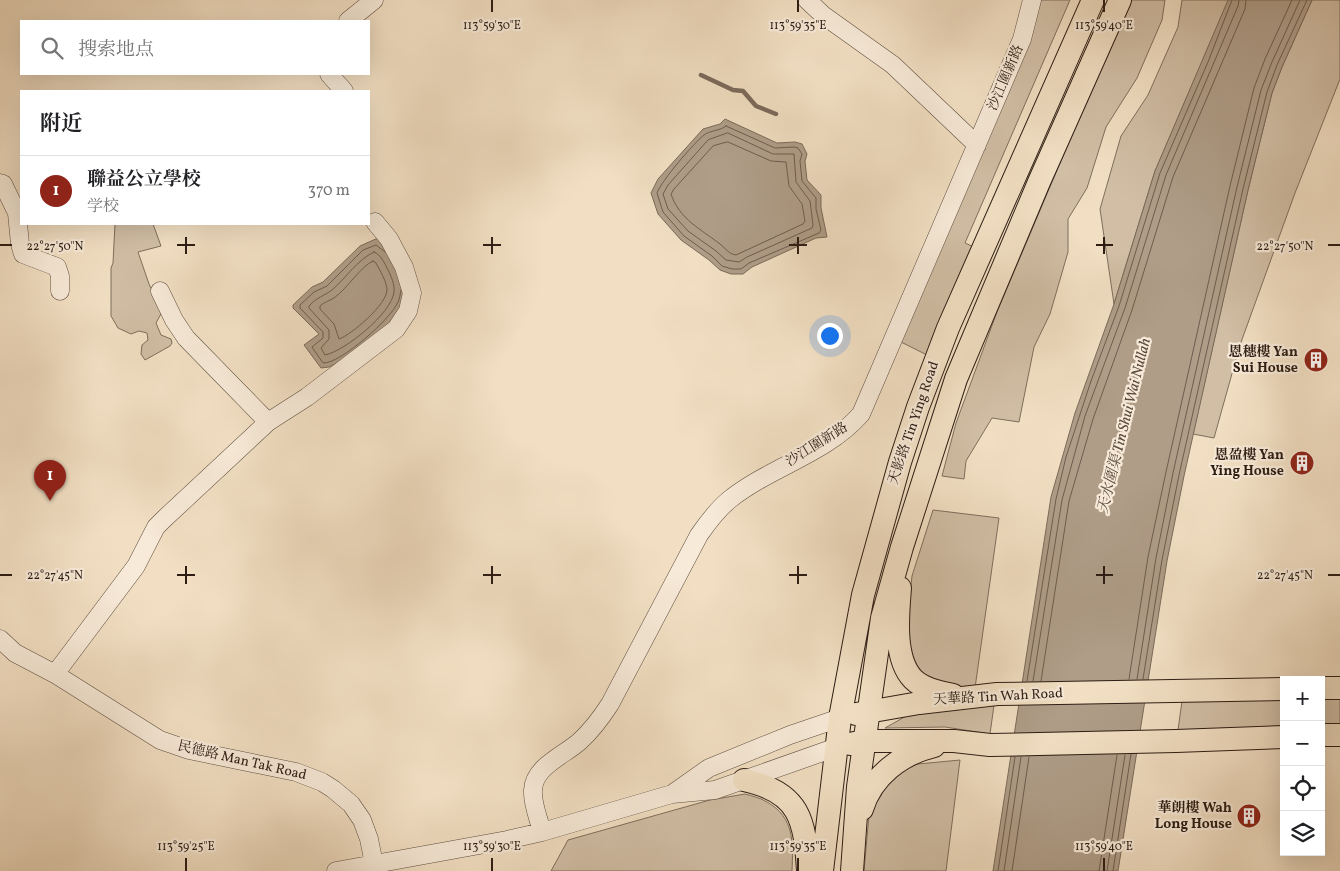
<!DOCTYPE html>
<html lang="zh">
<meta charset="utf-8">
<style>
:root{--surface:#fff;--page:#f6f6f6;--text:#202124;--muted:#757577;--line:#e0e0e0;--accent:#8f2418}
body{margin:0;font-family:Vollkorn,"Noto Serif SC",serif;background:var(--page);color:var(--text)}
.controls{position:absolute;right:15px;bottom:15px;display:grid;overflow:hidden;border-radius:0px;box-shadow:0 5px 20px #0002}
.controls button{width:45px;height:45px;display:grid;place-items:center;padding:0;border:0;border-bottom:1px solid var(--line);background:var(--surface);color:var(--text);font:25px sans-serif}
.you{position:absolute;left:829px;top:335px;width:18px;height:18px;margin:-12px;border:4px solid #fff;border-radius:50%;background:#1a73e8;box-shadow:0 0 0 8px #1a73e833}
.badge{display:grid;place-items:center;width:32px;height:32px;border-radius:50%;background:var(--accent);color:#fff;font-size:16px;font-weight:700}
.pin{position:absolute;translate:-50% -41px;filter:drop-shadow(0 1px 2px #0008)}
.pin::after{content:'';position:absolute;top:26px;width:18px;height:15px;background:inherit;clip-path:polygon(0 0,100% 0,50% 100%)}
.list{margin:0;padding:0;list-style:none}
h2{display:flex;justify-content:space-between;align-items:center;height:65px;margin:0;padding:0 20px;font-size:21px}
h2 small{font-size:16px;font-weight:400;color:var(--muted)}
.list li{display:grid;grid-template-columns:32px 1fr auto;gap:15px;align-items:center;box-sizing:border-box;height:70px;padding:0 20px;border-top:1px solid var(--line)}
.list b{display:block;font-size:19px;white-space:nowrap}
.list p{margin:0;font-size:16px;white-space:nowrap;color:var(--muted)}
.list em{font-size:16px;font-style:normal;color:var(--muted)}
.icon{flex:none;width:28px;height:28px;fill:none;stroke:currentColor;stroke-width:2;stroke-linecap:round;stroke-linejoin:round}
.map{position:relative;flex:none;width:1340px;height:871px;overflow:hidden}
.search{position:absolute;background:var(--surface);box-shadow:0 5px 20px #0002;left:20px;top:20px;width:350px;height:55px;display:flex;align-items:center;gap:12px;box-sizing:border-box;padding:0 18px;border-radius:0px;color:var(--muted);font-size:19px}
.panel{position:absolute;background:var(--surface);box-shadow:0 5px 20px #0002;left:20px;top:90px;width:350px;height:135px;border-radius:0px}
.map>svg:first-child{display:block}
</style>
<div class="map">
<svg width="1340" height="871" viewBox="0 0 1340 871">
<rect width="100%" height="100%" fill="#f2dfc3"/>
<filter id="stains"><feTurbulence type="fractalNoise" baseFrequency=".004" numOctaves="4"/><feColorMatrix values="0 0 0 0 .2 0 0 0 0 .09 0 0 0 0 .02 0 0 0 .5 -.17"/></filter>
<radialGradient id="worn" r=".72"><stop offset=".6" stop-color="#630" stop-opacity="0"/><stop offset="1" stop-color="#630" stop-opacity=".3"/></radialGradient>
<!-- green -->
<path fill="#d1bea5" stroke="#7f6e5c" d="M 1038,0 L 1070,0 L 965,243 L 974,247 L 927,355 L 901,342 Z
M 1129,0 L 1165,0 L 1162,20 L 1137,78 L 1106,127 L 1087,188 L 1068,219 L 1068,252 L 1050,314 L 1034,347 L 1019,422 L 992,418 L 966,461 L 964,479 L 942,476 L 956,423 L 997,312 Z
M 1182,0 L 1229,0 L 1155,171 L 1114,304 L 1100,209 L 1121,136 L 1148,95 L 1178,27 Z
M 1312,0 L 1340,0 L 1340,79 L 1295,193 L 1240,345 L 1214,438 L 1193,434 L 1248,190 L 1272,93 L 1282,67 Z
M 115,224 L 153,224 L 161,246 L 138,252 L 149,284 L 162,312 L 156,323 L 161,335 L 171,339 L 172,343 L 170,346 L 145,360 L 141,354 L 142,345 L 148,340 L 147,333 L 139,331 L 131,334 L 118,328 L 111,316 L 111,268 L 113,263 Z
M 933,510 L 999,518 L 975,688 L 957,689 L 925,677 L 908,654 L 907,623 L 912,576 Z
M 1321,698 L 1340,698 L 1340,724 L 1321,725 Z
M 1284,699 L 1284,726 L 1178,730 L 1182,701 Z
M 994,705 L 990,734 L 945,727 L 885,728 L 908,715 Z
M 960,760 L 946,871 L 864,871 L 869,815 L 873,800 L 898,771 L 918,764 Z
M 745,794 C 752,796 761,798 767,802 C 795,818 793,843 792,871 L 551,871 L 568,840 L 710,800 Z"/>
<!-- water -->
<path fill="#af9d88" stroke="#7b6a5a" d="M 1228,0 L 1312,0 L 1282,67 L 1272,93 L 1248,190 L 1184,476 L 1167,561 L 1118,871 L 993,871 L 1051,497 L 1075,413 L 1114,304 L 1155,171 Z
M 725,119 L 777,143 L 795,142 L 802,144 L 807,154 L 805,161 L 807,180 L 821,195 L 821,208 L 827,237 L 816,238 L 752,267 L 743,274 L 731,274 L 720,270 L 709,260 L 681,240 L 658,214 L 651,193 L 658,179 L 703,129 L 720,124 Z
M 378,238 L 391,252 L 406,285 L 403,305 L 387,326 L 350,356 L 329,367 L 321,368 L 304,345 L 319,334 L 293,308 L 293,305 L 312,287 L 323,282 L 360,246 Z"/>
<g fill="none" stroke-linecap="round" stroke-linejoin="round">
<!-- shore -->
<path stroke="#6e5d4e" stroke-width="1" d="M 726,126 L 775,148 L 794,147 L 798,148 L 802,154 L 800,161 L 802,181 L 816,198 L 816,209 L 821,230 L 819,233 L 749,263 L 741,269 L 732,269 L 722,266 L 712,256 L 684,236 L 663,212 L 657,193 C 662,180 693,144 704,135 C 711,130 720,131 726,126 Z
M 728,133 L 773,154 L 794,154 L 796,182 L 810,201 L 813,225 L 812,228 L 747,257 L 739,262 L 726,260 L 716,251 L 688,231 L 668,209 L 663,194 L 668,185 L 708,140 Z
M 728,142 L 771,161 L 786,162 L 789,186 L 802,204 L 805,221 L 803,224 L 736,255 C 729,254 726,249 720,244 C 702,230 679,219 671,194 L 674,189 L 713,146 Z
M 374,252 C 381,255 384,262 388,270 C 391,276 395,285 394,292 C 392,313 345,351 325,355 L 321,348 L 329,339 L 329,330 L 309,308 L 309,306 C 317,297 324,296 332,290 C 346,278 357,260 374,252 Z
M 385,252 L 376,245 L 363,250 L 327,286 L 314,292 L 300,305 L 300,308 L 323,332 L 323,338 L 312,347 L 323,363 C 340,364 391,319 398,302 C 400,298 400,294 401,290
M 373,261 L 376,263 C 380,271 386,280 387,289 C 388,304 351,335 339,339 L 334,324 L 320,309 L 320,306 C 324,302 329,301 334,298 C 348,288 360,267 373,261 Z
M 1129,679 L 1148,557 L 1166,472 L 1230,186 L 1254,88 L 1265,59 L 1292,0
M 1137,679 L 1156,558 L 1173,473 L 1237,187 L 1261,90 L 1272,62 L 1300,0
M 1143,679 L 1162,560 L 1179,475 L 1243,189 L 1267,92 L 1277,65 L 1307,0
M 1027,681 L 1056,499 L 1066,457 L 1091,381 L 1119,306 L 1160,173 L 1208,62 L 1232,0
M 1033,681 L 1062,500 L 1085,416 L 1125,308 L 1166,175 L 1238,6 L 1239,0
M 1041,681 L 1069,501 L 1093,419 L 1132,310 L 1173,177 L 1245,9 L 1246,0
M 998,871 L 1015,757
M 1004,871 L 1021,757
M 1012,871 L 1029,757
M 1099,871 L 1117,755
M 1107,871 L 1125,755
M 1113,871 L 1131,754"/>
<!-- stream -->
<path stroke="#7b6a5a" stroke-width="4.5" d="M 701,75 L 733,90 L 743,91 L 756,106 L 776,114"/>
<defs>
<path id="minor" d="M 807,0 L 823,15 L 893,65 L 977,145
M 348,21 L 374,0
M 329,74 L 344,91
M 0,183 L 3,184 L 17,213 L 20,244 L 23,254 L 57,267 L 60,276 L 60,291
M 160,291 L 174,320 L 186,338 L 268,422
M 0,639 L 15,653 L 55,674 L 160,740 L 189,750 L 296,772 L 322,782 L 333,789 L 351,804 L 362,820 L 369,839 L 374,864
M 55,674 L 136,566 L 156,527 L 164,519 L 268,422 L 307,397 L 396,329 L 408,311 L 412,293 L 404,267 L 389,239 L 375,222
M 672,794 L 709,768 L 790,735 L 840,718
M 542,832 C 539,819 532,804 533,790 C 534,766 565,755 580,741 C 592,730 601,718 610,704 L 699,535 C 708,522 717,510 729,500 C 770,467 826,454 861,414 L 1022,39 L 1032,0
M 336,871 L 507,840 L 542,832 L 672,794 L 715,790 L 837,747"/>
<path id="major" d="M 900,588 C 898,614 893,658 913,679 C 923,689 939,692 953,695
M 1321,688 L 1340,688
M 856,714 L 919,703 L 997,694 L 1284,689
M 1321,735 L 1340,735
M 850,744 L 864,741 L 954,741 L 990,745 L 1176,741 L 1284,737
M 744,780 C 800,792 805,820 808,871
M 862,809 C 872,776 901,754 934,746
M 822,871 L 840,718 L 863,595 L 900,462 L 918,407 L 948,328 L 1093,0
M 852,871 L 858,787 L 882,618 L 902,547 L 956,379 L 1039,182 L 1120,0"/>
</defs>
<!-- minor casing -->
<use href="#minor" stroke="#5e4e40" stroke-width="19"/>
<!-- major casing -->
<use href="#major" stroke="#2d1d14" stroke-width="24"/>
<!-- minor -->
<use href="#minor" stroke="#f7ead8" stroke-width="18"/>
<!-- major -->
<use href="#major" stroke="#f2dfc3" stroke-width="22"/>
</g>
<!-- ticks -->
<path fill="none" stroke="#2d1d14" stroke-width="2" d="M 492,0 L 492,12M 798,0 L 798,12M 1104,0 L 1104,12M 186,237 L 186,254M 492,237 L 492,254M 798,237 L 798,254M 1104,237 L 1104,254M 0,245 L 12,245M 177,245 L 195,245M 483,245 L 501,245M 789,245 L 807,245M 1096,245 L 1113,245M 1328,245 L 1340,245M 186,566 L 186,584M 492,566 L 492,584M 798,566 L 798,584M 1104,566 L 1104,584M 0,575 L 12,575M 177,575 L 195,575M 483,575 L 501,575M 789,575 L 807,575M 1096,575 L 1113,575M 1328,575 L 1340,575M 186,858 L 186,871M 492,858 L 492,871M 798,858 L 798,871M 1104,858 L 1104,871"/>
<!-- icons -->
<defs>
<symbol id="building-disc" viewBox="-11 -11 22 22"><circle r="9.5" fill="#8f2418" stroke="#f7ead8"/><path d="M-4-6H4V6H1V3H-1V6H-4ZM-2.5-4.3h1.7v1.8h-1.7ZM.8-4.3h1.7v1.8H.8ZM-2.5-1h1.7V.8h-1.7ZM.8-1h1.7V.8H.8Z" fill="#fff"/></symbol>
</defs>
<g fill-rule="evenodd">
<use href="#building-disc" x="1302" y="346" width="28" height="28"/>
<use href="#building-disc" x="1288" y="449" width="28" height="28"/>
<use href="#building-disc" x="1235" y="802" width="28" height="28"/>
</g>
<g text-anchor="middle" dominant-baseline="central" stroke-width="4.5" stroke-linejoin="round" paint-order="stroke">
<!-- street labels -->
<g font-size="14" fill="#2d1d14" stroke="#f7ead8">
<text transform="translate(1006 78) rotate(-67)">沙江圍新路</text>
<text transform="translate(914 423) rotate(-71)">天影路 Tin Ying Road</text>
<text transform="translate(817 445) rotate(-32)">沙江圍新路</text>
<text transform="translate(998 697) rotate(-3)">天華路 Tin Wah Road</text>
<text transform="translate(242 761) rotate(13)">民德路 Man Tak Road</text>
</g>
<!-- poi labels -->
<g font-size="14" font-weight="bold" fill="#2d1d14" stroke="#f7ead8" text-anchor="end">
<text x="1298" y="352">恩穗樓 Yan<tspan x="1298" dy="16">Sui House</tspan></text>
<text x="1284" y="455">恩盈樓 Yan<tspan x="1284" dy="16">Ying House</tspan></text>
<text x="1232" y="808">華朗樓 Wah<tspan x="1232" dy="16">Long House</tspan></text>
</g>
<!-- water labels -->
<g font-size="15" font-style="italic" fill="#5a4a3d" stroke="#f7ead8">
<text transform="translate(1125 426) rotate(-76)">天水圍渠 Tin Shui Wai Nullah</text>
</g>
</g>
<g font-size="12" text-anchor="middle" fill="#2d1d14" stroke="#f7ead8" stroke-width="4.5" stroke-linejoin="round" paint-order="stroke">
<text x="492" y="29">113°59'30"E</text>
<text x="798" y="29">113°59'35"E</text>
<text x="1104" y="29">113°59'40"E</text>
<text x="55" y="250">22°27'50"N</text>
<text x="1285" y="250">22°27'50"N</text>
<text x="55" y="579">22°27'45"N</text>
<text x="1285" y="579">22°27'45"N</text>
<text x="186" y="850">113°59'25"E</text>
<text x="492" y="850">113°59'30"E</text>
<text x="798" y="850">113°59'35"E</text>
<text x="1104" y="850">113°59'40"E</text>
</g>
<rect width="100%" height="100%" filter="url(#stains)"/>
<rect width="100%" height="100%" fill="url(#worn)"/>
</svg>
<div class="controls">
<button>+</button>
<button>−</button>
<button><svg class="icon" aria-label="locate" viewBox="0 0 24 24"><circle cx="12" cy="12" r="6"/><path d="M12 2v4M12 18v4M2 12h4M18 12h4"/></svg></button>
<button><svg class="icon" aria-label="layers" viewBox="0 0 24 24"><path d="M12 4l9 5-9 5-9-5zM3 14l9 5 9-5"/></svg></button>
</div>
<div class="you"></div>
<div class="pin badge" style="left:50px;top:501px">1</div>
<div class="search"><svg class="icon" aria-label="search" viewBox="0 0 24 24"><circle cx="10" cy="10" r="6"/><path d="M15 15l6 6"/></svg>搜索地点</div>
<section class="panel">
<h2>附近<small></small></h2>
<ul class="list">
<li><span class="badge">1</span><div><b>聯益公立學校</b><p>学校</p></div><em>370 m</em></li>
</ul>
</section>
</div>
